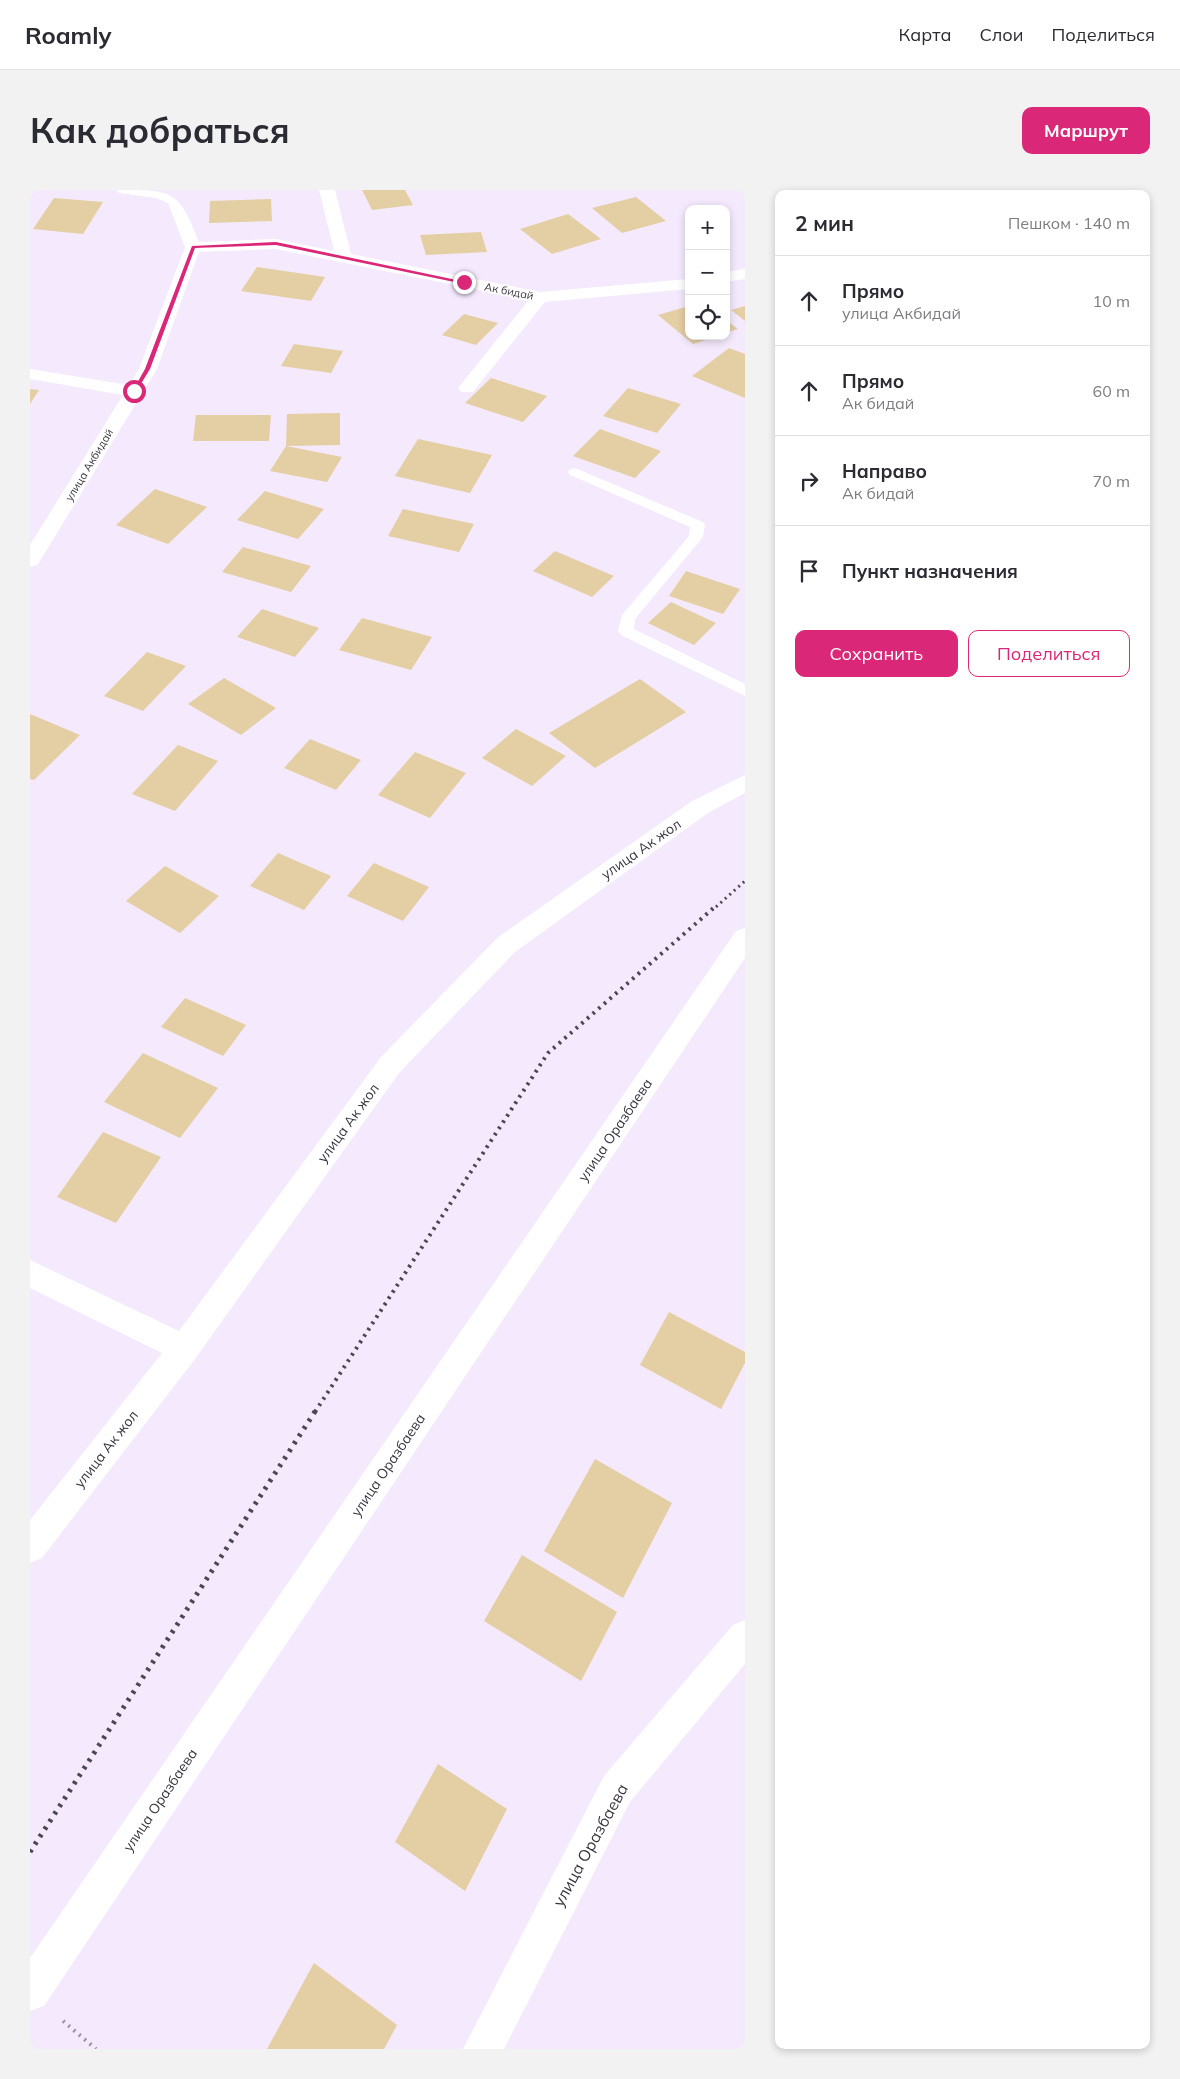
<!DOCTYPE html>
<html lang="ru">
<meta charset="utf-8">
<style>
:root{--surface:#fff;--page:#f2f2f3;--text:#2b2b33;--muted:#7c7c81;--line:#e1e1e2;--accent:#db2777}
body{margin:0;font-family:Mulish,sans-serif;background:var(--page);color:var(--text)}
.controls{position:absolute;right:15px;top:15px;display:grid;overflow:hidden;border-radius:10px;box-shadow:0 2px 8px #0003}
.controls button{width:45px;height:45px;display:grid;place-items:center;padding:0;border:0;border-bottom:1px solid var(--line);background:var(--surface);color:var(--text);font:25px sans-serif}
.stop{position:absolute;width:15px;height:15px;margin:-11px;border:4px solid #db2777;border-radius:50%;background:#fff}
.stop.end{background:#db2777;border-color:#fff;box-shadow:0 1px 5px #0008}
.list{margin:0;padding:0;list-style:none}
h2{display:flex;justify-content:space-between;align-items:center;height:65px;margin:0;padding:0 20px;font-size:21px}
h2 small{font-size:16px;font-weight:400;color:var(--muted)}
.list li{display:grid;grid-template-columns:32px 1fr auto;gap:15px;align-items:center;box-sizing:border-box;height:90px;padding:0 20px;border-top:1px solid var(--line)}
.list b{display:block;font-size:19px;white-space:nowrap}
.list p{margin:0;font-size:16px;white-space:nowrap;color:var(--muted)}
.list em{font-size:16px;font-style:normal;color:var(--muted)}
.actions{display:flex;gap:10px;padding:15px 20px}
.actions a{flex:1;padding:11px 0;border:1px solid var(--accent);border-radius:10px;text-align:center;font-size:18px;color:var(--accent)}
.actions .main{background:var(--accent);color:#fff}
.icon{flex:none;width:28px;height:28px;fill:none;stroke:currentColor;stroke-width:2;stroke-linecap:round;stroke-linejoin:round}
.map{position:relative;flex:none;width:715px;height:1859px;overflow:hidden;border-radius:10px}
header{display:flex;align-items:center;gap:30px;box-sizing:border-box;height:70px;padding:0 25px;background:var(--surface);border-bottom:1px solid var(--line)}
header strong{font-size:24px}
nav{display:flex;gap:28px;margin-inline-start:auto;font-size:18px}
.intro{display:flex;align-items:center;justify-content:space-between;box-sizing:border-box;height:120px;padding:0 30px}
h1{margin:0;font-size:35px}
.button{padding:12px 22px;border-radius:10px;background:var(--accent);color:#fff;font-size:18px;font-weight:700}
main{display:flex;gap:30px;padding:0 30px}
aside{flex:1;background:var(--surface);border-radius:10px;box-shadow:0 2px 8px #0003}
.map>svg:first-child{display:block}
</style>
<header>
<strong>Roamly</strong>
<nav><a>Карта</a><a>Слои</a><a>Поделиться</a></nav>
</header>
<div class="intro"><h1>Как добраться</h1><a class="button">Маршрут</a></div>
<main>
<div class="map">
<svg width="715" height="1859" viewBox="0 0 715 1859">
<rect width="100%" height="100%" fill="#f4e9fd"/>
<!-- building -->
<path fill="#e4cea4" d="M 332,0 L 375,0 L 383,15 L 342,20 Z
M 606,7 L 636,31 L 592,43 L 562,18 Z
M 24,8 L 73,12 L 53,44 L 3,39 Z
M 241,9 L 242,31 L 179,33 L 180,11 Z
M 538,24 L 571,49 L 522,64 L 490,39 Z
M 451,42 L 457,62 L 396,65 L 390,45 Z
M 227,77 L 295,87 L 281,111 L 211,101 Z
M 659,116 L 659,146 L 685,147 L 663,154 L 628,125 Z
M 715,116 L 715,131 L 701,120 Z
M 434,124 L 468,133 L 446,155 L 412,145 Z
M 696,130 L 708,139 L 696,143 Z
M 264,154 L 313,161 L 301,183 L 251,176 Z
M 699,158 L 715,164 L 715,208 L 662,186 Z
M 461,188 L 517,206 L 493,232 L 435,213 Z
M 598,198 L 651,214 L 627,243 L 573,226 Z
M 0,199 L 9,200 L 0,214 Z
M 310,223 L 310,255 L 256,256 L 257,224 Z
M 166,225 L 241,225 L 239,251 L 163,251 Z
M 570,239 L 631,261 L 605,288 L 543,266 Z
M 388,249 L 462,265 L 440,303 L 365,286 Z
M 256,256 L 312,267 L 297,292 L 240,281 Z
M 125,299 L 177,317 L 138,354 L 86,335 Z
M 235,301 L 294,319 L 268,349 L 207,330 Z
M 373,319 L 444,334 L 429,362 L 358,346 Z
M 213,357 L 281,376 L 261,402 L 192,382 Z
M 525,361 L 584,386 L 562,407 L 503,381 Z
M 656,381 L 710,399 L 693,424 L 639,406 Z
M 641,412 L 686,433 L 664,455 L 618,433 Z
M 232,419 L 289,438 L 265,467 L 207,447 Z
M 332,428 L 402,447 L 381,480 L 309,460 Z
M 117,462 L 156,476 L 113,521 L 74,506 Z
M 194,488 L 246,518 L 211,545 L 158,514 Z
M 610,489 L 656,522 L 565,578 L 519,543 Z
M 0,524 L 50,545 L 4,590 L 0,589 Z
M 486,539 L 536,566 L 502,596 L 452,568 Z
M 280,549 L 331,570 L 306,600 L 254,578 Z
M 148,555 L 188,571 L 145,621 L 102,604 Z
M 385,562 L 436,583 L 400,628 L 348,605 Z
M 248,663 L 301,686 L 274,720 L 220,696 Z
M 344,673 L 399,697 L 373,731 L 317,706 Z
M 135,676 L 189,706 L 150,743 L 96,711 Z
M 155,808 L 216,835 L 193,866 L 131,837 Z
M 113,863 L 188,898 L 150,948 L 74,912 Z
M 73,942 L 131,967 L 86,1033 L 27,1007 Z
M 639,1122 L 715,1162 L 715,1173 L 691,1219 L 610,1175 Z
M 565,1269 L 642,1313 L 593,1408 L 514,1361 Z
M 492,1365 L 587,1422 L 551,1491 L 454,1431 Z
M 408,1574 L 477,1619 L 435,1701 L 365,1652 Z
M 284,1773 L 367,1835 L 354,1859 L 237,1859 Z"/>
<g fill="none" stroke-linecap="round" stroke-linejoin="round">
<!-- path -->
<path stroke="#9c93a4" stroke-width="4" stroke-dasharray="2 5" stroke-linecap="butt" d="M 33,1831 L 66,1859"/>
<!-- service -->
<path fill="#fff" fill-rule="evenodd" d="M 545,278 L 673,332 L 675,335 L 673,347 L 605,429 L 604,439 L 715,494 L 715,506 L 591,445 L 588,441 L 592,425 L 659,346 L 660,337 L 540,285 L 538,282 L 540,279 Z"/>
<!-- minor -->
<path fill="#fff" fill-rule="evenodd" d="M 86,0 C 144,0 149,0 169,52 L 246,49 L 304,61 L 289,0 L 305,0 L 321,64 L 510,102 L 659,89 L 659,99 L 515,112 L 443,202 L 431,202 L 428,198 L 499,110 L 246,59 L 169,62 L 127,179 L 10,371 L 7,375 L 0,377 L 0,355 L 93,205 L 0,189 L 0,179 L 99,195 L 109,179 L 155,57 L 138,13 L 126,8 L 89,3 Z
M 715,79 L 715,89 L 696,92 L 696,82 Z
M 715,585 L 715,603 L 678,623 L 485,762 L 369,883 L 165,1169 L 12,1368 L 0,1373 L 0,1330 L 132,1163 L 0,1098 L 0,1070 L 149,1141 L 351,867 L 467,748 L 662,611 Z
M 715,738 L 715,768 L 14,1816 L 0,1821 L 0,1768 L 706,741 Z
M 715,1430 L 715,1474 L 600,1612 L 474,1859 L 433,1859 L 574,1586 L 703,1435 Z"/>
<!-- rail-far2 -->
<path stroke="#4d4653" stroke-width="3" stroke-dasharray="2 4" stroke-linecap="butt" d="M 686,717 L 715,691"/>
<!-- rail-far1 -->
<path stroke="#4d4653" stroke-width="4" stroke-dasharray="2.5 5" stroke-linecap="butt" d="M 285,1222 L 518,863 L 687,715"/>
<!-- rail -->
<path stroke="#4d4653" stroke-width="5" stroke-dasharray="3 6" stroke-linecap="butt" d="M 0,1662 L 286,1220"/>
</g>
<!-- route -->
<path fill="#db2777" d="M 246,52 L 436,92 L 434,94 L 246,55 L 165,58 L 120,179 L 106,202 L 102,202 L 115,179 L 162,56 Z"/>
<g text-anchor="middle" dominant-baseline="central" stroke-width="4" stroke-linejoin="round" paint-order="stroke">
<!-- far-street labels -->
<g font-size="11" fill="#39323f" stroke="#fff">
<text transform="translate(479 101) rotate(11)">Ак бидай</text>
<text transform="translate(59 275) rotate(-59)">улица Акбидай</text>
</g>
<!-- street labels -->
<g font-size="14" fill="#39323f" stroke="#fff">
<text transform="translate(611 659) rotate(-35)">улица Ак жол</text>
<text transform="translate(318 933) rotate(-54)">улица Ак жол</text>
<text transform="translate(585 940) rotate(-56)">улица Оразбаева</text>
<text transform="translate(76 1259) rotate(-52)">улица Ак жол</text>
<text transform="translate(358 1275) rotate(-56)">улица Оразбаева</text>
<text transform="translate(130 1610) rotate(-56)">улица Оразбаева</text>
</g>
<!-- near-street labels -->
<g font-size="16" fill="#39323f" stroke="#fff">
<text transform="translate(560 1655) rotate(-61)">улица Оразбаева</text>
</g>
</g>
</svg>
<div class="controls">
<button>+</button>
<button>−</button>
<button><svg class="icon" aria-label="locate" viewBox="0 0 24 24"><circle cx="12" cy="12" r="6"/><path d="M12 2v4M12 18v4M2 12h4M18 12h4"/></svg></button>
</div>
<div class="stop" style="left:104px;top:201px"></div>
<div class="stop end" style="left:434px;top:92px"></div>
</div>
<aside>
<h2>2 мин<small>Пешком · 140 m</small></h2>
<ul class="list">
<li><svg class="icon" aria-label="ahead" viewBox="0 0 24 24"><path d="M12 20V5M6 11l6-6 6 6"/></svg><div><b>Прямо</b><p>улица Акбидай</p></div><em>10 m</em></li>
<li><svg class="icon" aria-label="ahead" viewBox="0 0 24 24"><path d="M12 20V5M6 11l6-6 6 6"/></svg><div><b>Прямо</b><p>Ак бидай</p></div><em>60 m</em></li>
<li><svg class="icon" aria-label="right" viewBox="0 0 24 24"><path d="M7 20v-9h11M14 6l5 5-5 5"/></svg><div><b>Направо</b><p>Ак бидай</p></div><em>70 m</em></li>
<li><svg class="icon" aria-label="arrive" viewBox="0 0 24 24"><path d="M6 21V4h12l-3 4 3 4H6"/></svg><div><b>Пункт назначения</b></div></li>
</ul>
<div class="actions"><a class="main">Сохранить</a><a>Поделиться</a></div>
</aside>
</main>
